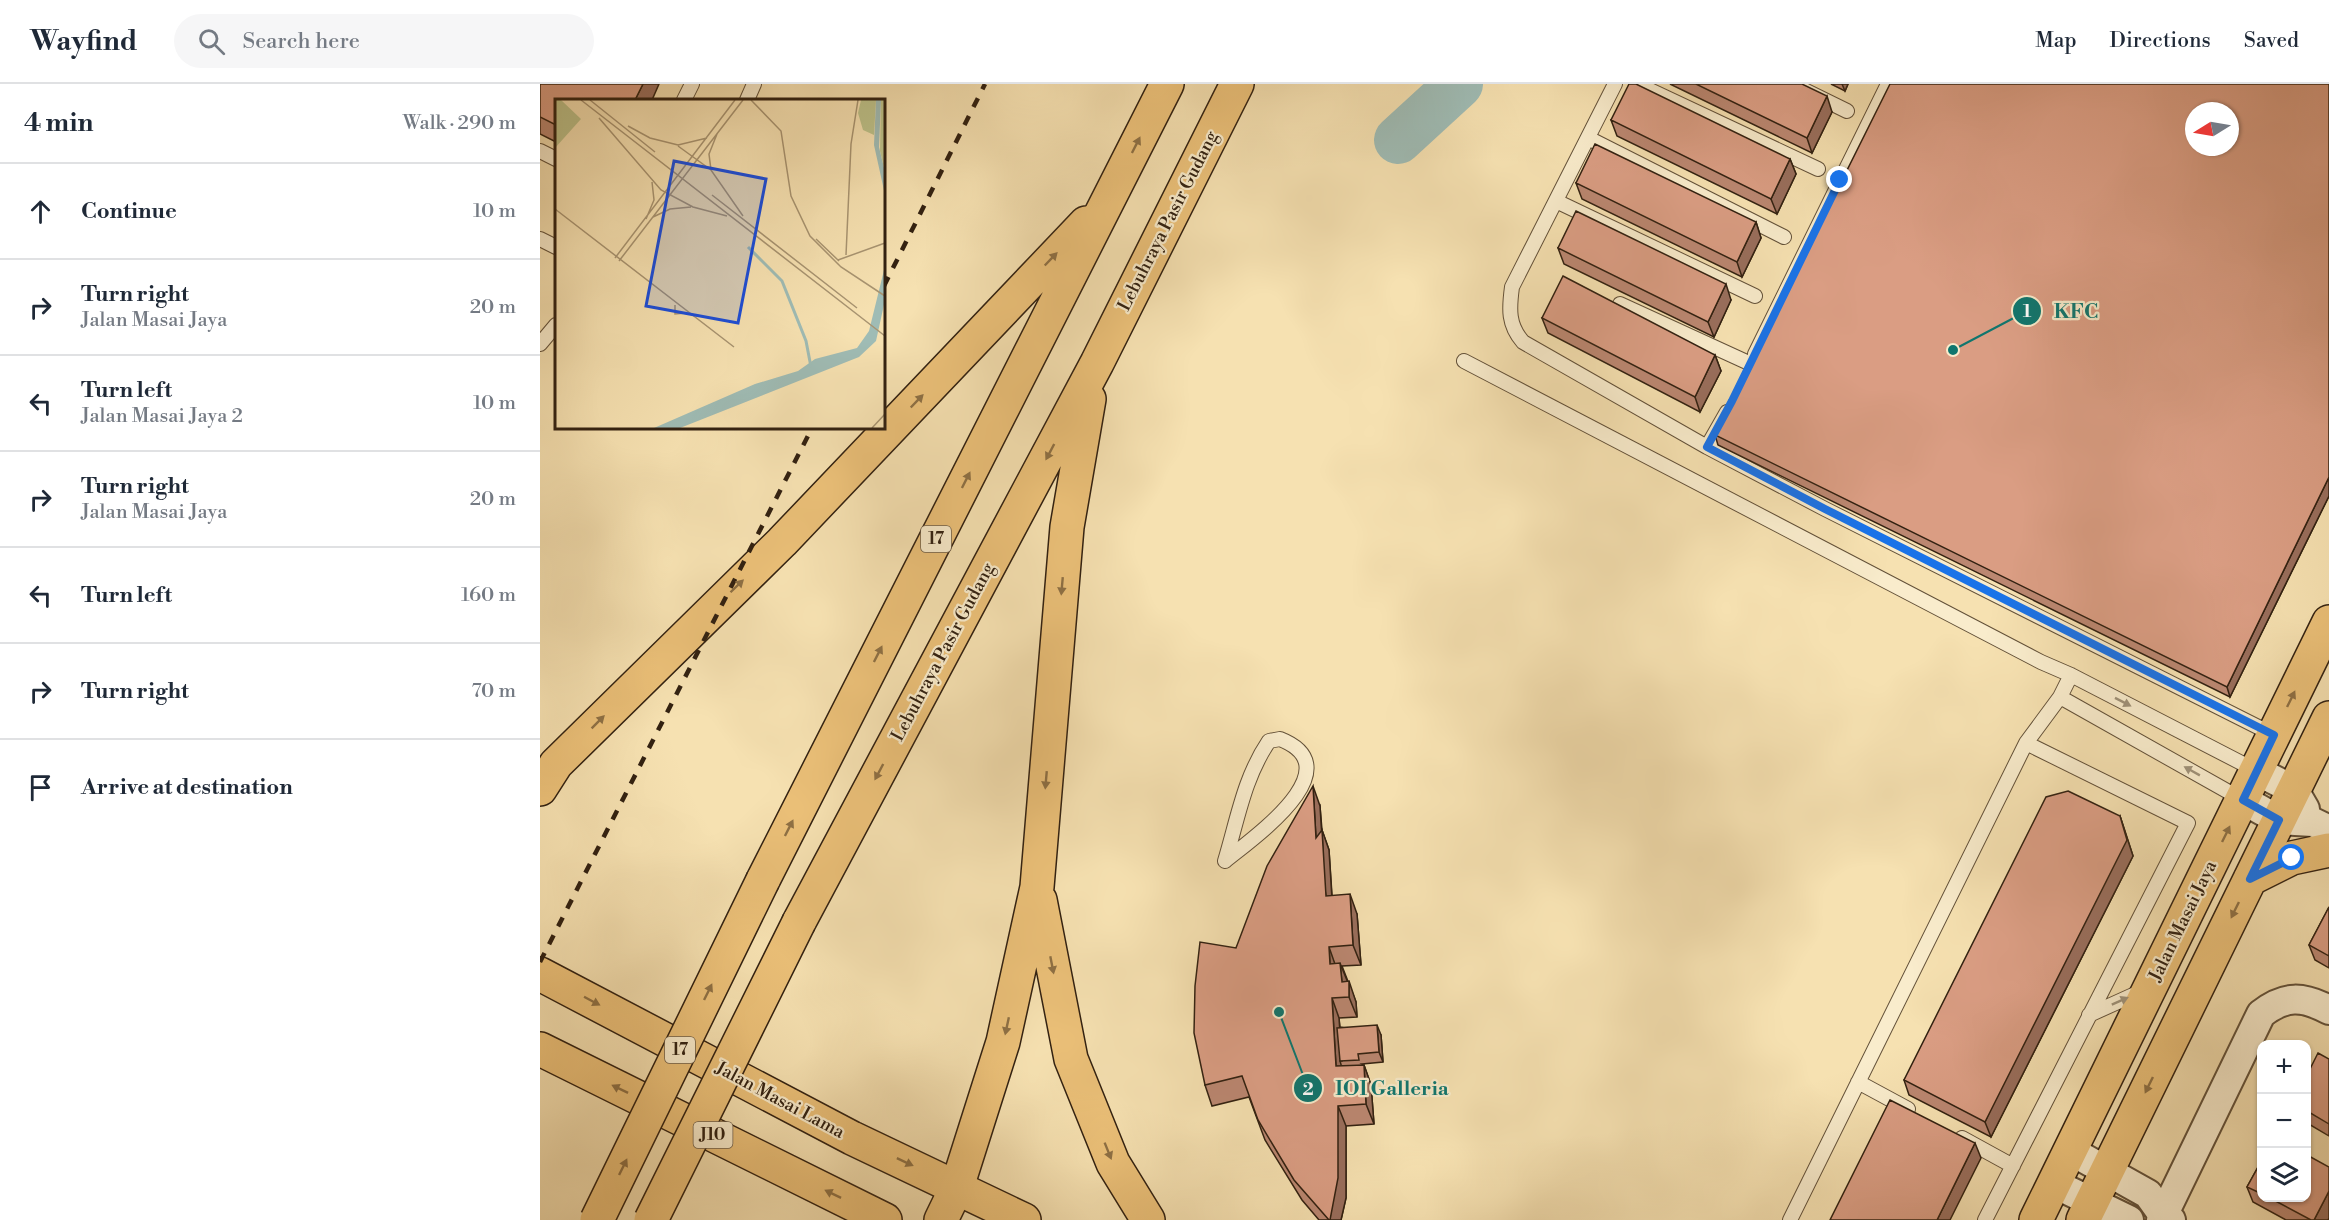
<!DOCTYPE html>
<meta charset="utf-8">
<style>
:root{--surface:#fff;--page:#f6f6f7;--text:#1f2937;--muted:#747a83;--line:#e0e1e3}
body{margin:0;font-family:"Libre Bodoni",serif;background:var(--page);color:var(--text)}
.controls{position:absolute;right:18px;bottom:18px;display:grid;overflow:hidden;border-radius:12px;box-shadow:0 2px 4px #0004}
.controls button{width:54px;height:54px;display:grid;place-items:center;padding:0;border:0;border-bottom:2px solid var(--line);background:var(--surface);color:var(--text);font:30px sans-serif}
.compass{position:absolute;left:1645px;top:18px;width:54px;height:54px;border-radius:50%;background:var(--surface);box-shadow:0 2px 4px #0004;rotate:259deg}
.stop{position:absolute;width:18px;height:18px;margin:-14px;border:4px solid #1a73e8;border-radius:50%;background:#fff}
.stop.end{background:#1a73e8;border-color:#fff;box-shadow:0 2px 6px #0008}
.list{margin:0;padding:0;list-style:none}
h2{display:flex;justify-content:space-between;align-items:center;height:78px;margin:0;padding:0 24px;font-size:26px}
h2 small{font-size:20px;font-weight:400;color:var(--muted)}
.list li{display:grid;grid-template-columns:39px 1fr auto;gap:18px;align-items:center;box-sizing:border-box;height:96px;padding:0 24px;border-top:2px solid var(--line)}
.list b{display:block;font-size:22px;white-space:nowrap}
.list p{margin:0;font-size:20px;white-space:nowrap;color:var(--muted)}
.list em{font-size:20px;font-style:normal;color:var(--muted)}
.icon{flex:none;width:33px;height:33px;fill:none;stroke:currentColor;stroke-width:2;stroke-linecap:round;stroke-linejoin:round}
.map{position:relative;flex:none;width:1789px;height:1136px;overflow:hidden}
header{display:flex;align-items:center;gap:36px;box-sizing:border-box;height:84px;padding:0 30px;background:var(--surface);border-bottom:2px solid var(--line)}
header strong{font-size:28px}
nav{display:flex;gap:33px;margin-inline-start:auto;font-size:21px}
.search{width:420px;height:54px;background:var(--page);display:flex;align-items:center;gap:15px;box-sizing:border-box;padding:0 21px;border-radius:33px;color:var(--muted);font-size:22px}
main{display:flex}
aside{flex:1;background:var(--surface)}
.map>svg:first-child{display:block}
</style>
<header>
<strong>Wayfind</strong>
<div class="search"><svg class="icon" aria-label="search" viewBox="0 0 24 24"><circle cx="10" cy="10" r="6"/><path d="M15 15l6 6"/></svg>Search here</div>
<nav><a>Map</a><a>Directions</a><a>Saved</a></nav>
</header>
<main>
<aside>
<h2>4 min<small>Walk · 290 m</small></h2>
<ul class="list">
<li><svg class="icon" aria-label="ahead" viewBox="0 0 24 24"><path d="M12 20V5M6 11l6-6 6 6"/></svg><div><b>Continue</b></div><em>10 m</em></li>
<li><svg class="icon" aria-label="right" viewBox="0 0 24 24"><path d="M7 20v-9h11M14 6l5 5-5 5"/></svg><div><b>Turn right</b><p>Jalan Masai Jaya</p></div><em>20 m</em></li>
<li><svg class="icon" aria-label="left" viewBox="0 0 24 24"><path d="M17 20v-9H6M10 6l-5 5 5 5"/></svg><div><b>Turn left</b><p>Jalan Masai Jaya 2</p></div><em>10 m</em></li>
<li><svg class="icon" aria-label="right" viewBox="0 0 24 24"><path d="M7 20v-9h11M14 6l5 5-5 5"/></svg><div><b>Turn right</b><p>Jalan Masai Jaya</p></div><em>20 m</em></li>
<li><svg class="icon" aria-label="left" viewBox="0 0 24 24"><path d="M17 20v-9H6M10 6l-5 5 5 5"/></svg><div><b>Turn left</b></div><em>160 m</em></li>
<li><svg class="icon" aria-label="right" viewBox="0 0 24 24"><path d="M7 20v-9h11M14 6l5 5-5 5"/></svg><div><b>Turn right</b></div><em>70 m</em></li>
<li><svg class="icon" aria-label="arrive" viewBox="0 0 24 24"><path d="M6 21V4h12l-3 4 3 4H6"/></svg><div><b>Arrive at destination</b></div></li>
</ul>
</aside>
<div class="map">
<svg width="1789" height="1136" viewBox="0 0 1789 1136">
<rect width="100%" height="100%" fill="#f6e1b1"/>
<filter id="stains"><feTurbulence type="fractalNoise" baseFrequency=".00333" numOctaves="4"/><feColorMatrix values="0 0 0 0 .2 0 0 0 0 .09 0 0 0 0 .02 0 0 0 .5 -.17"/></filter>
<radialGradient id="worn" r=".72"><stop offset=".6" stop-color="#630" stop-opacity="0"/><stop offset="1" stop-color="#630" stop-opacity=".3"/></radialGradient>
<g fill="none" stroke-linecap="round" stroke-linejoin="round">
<!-- river -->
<path stroke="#9fbcb5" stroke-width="48" d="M 858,56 L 919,0"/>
<defs>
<path id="service" d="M 1075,0 L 972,203 C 969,225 968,241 983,258 L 1167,363 L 1285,425 L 1734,651
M 1097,0 L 1278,85
M 1252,0 L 1307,27
M 144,16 L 152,0
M 207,16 L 214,0
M 1048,54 L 1244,153
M 0,67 L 16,75
M 1016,117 L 1215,212
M 0,155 L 16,163
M 1080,220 L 1211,280
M 0,260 L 16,241
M 1215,270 L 1348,0
M 924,277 L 1501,578 L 1531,591 L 1717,687
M 1167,363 L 1187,328
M 1520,613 L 1703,716
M 740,655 C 814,684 713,754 685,777 C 698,734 704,694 729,657 Z
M 1486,659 L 1520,613 L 1531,591
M 1549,931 L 1602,907
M 1318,998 L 1368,1025
M 1422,1054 L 1473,1082
M 1250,1136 L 1486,659 L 1648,739 L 1445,1136"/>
<path id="minor" d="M 1717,687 L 1754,706 L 1765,725
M 1703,716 L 1739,736 L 1773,738 L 1789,746
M 1531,1067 L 1608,1110 L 1623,1131 L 1631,1136
M 1515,1100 L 1589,1136
M 1621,1136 L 1721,930 C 1745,911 1763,912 1789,926"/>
<path id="primary" d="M 1710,795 L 1752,774 L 1789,766
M 0,890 L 312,1054 L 484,1136
M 0,965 L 345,1136
M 1496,1136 L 1789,538
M 1543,1136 L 1789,634"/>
<path id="trunk" d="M 0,705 L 16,680 L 242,458 L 546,139
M 223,796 L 627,0
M 500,816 L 531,975 L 573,1079 L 608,1136
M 259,838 L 557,279 L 697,0
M 401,1136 L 417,1103 L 463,958 L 497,803 L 527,443 L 549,315"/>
</defs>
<!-- service casing -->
<use href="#service" stroke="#635139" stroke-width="16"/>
<!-- minor casing -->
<use href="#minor" stroke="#635139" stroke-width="32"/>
<!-- primary casing -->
<use href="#primary" stroke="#322111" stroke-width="36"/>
<!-- trunk casing -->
<use href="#trunk" stroke="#322111" stroke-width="36"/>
<!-- service -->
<use href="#service" stroke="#f9eccc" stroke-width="14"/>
<!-- minor -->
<use href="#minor" stroke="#f9eccc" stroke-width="28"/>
<!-- primary -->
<use href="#primary" stroke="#ebc078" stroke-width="33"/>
<!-- trunk -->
<use href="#trunk" stroke="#ebc078" stroke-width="33"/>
<!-- rail -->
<path stroke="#322111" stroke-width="4.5" stroke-dasharray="10 10" stroke-linecap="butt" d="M 344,202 L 445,0
M 0,878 L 272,344"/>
<defs>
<path id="trunk-bridge" d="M 57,1136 L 223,796
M 111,1136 L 259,838"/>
</defs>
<!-- trunk-bridge casing -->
<use href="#trunk-bridge" stroke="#322111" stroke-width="36" stroke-linecap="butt"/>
<!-- trunk-bridge -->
<use href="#trunk-bridge" stroke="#ebc078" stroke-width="33"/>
</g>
<!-- wall -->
<path fill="#bb8771" stroke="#322111" stroke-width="1.5" d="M 0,0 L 16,16 L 16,58 L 0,50 Z
M 1130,0 L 1262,0 L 1292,28 L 1272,69 Z
M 1291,0 L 1308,0 L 1305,7 Z
M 1789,0 L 1789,412 L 1690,613 L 1178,361 L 1175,351 Z
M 1071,36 L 1250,75 L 1256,90 L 1237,130 L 1077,52 Z
M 1036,99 L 1216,138 L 1221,154 L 1202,193 L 1042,115 Z
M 1018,164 L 1191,216 L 1174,253 L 1024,180 Z
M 1002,234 L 1175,271 L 1181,287 L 1160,328 L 1008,249 Z
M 780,722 L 782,746 L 789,766 L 792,811 L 817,830 L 821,881 L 802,882 L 816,918 L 817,933 L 799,934 L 800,943 L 841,951 L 843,978 L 822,980 L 824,981 L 831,1001 L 834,1040 L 806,1042 L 806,1114 L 801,1136 L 779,1136 L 762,1116 L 725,1056 L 709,1013 L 672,1022 L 665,1001 L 696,864 Z
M 1580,732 L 1593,772 L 1451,1053 L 1369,1011 L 1364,996 Z
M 1789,823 L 1789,884 L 1775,876 L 1769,861 Z
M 1789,975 L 1789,1052 L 1767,1039 L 1767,991 Z
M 1722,1076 L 1722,1113 L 1767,1113 L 1789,1083 L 1789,1134 L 1788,1136 L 1746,1136 L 1713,1118 L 1707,1103 Z"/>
<!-- shaded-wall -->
<path fill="#996e5c" stroke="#322111" stroke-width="1.5" d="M 103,0 L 119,0 L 112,16 L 95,16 Z
M 1302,0 L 1308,0 L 1305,7 Z
M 1287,12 L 1292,28 L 1272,69 L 1267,54 Z
M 1250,75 L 1256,90 L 1237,130 L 1231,115 Z
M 1216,138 L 1221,154 L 1202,193 L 1197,178 Z
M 1186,200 L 1191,216 L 1174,253 L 1168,238 Z
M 1175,271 L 1181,287 L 1160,328 L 1155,313 Z
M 1789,393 L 1789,412 L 1690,613 L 1687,603 Z
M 773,702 L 780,722 L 783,770 L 782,746 L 789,766 L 793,832 L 786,812 L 776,754 Z
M 1580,732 L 1593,772 L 1451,1053 L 1445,1038 Z
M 810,810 L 817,830 L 821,881 L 813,861 Z
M 789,863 L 796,883 L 790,880 Z
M 800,879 L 808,899 L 802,898 Z
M 809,897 L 816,918 L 817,933 L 809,913 Z
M 792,914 L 799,934 L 802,977 L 800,977 L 802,984 L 796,982 Z
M 837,941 L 841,951 L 843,978 L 839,968 Z
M 824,981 L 831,1001 L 834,1040 L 826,1020 Z
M 798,1022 L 806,1042 L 806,1114 L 801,1136 L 790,1136 Z
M 1435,1059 L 1441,1074 L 1410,1136 L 1397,1136 Z
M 1789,1107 L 1789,1134 L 1788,1136 L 1774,1136 Z"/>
<!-- building -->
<path fill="#da9d83" stroke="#322111" stroke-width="1.5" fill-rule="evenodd" d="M 0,0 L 103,0 L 95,16 L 16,16 L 16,41 L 0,33 Z
M 1089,0 L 1096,0 L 1250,75 L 1231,115 L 1071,36 Z
M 1156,0 L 1262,0 L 1287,12 L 1267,54 Z
M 1350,0 L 1789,0 L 1789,393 L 1687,603 L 1175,351 ZM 1654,27 L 1690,27 L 1690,63 L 1654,63 Z
M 1055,60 L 1216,138 L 1197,178 L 1036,99 Z
M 1036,127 L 1186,200 L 1168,238 L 1018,164 Z
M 1023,192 L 1175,271 L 1155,313 L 1002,234 Z
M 773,702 L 776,754 L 782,746 L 786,812 L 810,810 L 813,861 L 789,863 L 790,880 L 800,879 L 802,898 L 809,897 L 809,913 L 792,914 L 796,982 L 824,981 L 826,1020 L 798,1022 L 798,1094 L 790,1136 L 789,1136 L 754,1096 L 718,1036 L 702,992 L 665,1001 L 654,949 L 655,902 L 660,858 L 696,864 L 727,782 Z
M 1528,707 L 1580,732 L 1587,756 L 1445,1038 L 1364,996 L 1506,713 Z
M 1789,823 L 1789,872 L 1769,861 Z
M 837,941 L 839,968 L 818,970 L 819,976 L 800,977 L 797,944 Z
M 1778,969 L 1789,975 L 1789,1040 L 1767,1027 L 1767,991 Z
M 1350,1016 L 1435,1059 L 1397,1136 L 1290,1136 Z
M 1767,1071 L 1789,1083 L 1789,1107 L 1774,1136 L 1771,1136 L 1728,1113 L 1767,1113 Z
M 1722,1076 L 1722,1110 L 1707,1103 Z"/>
<!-- one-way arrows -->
<defs><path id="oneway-solid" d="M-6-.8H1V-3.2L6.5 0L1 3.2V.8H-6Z" transform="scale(1.5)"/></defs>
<g fill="#8e7044">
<use href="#oneway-solid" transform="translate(596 61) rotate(-63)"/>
<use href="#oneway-solid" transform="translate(511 175) rotate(-46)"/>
<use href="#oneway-solid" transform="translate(377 317) rotate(-46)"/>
<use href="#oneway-solid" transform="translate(510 368) rotate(118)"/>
<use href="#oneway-solid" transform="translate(426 396) rotate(-63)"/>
<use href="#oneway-solid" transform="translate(197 502) rotate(-44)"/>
<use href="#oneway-solid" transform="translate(522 502) rotate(95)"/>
<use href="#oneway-solid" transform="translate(338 570) rotate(-63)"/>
<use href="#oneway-solid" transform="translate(1751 615) rotate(-64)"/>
<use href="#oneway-solid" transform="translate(58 638) rotate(-45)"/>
<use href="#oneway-solid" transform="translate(339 688) rotate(118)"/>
<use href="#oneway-solid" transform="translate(506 696) rotate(95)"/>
<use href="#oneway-solid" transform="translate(249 744) rotate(-63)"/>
<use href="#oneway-solid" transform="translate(1686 750) rotate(-64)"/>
<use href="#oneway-solid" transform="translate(1695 826) rotate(116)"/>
<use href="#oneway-solid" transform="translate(512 881) rotate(79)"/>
<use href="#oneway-solid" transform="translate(168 908) rotate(-64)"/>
<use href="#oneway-solid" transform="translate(52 917) rotate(28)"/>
<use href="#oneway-solid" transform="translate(467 942) rotate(102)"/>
<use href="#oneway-solid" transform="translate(1609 1001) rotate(116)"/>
<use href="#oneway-solid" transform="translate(80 1005) rotate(-154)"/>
<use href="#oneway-solid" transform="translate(568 1067) rotate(68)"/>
<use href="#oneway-solid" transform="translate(365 1078) rotate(25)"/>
<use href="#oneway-solid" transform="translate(83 1083) rotate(-64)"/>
<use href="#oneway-solid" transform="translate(293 1110) rotate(-154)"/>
</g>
<g fill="#9f9178">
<use href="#oneway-solid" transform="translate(1583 618) rotate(27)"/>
<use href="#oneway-solid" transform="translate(1652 687) rotate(-151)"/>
<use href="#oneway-solid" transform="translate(1580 917) rotate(-24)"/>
</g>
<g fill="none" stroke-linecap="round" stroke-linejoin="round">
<!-- route -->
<path stroke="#1a73e8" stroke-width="8" d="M 1300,96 L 1192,317 L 1167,363 L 1285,425 L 1734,651 L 1703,716 L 1739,736 L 1710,795 L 1752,774"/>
</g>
<g text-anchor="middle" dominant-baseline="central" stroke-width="4.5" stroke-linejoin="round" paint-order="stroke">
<!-- shield labels -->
<g fill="#f9eccc" stroke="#6e5e49" stroke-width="1.5">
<rect x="381" y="442" width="30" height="26" rx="4.5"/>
<rect x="125" y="953" width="30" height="26" rx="4.5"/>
<rect x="153.5" y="1038" width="39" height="26" rx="4.5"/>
</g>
<g font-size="16" font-weight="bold" fill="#322111">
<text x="396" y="455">17</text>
<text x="140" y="966">17</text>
<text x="173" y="1051">J10</text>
</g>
<!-- street labels -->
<g font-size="18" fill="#322111" stroke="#f9eccc">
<text transform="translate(628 137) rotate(-63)">Lebuhraya Pasir Gudang</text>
<text transform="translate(403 568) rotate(-62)">Lebuhraya Pasir Gudang</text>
<text transform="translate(1643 837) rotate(-64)">Jalan Masai Jaya</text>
<text transform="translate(240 1016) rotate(28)">Jalan Masai Lama</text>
</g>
</g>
<!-- overview -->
<g transform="translate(15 15)">
<rect width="330" height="330" fill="#f6e1b1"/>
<path d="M 0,1 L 6,1 L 26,20 L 0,49 ZM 306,1 L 321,1 L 319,36 L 308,31 L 303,14 ZM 326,1 L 330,1 L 330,73 L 325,52 Z" fill="#bdc28a"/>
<path d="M 321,1 L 326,1 L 324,48 L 330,73 L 330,96 L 319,46 ZM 330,167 L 330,201 L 321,242 L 304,258 L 125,329 L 99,329 L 200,285 L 243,272 L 260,260 L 302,249 L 314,232 Z" fill="#9fbcb5"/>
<path fill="none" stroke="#9fbcb5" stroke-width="3" d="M 193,148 L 227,182 L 251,242 L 256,268"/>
<path fill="none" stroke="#a89471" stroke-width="1.5" d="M 26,1 L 330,237M 35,1 L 100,53M 196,1 L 226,32 L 236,97 L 255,137 L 286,168 L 330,197M 44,19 L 106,91 L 138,108 L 172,117M 73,27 L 95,39 L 123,46 L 152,39M 123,47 L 156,71 L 188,117M 156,71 L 154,55 L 162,35M 157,96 L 302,209M 0,110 L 179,248M 98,118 L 115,110 L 136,108M 91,120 L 99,101 L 97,83M 261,140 L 284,162M 291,156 L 296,45 L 303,1M 60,159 L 180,1M 283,161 L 330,144M 64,162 L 188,1M 120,206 L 120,215 L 131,214M 317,329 L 330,315"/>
<path fill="#1d4ed8" fill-opacity="0.15" stroke="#1d4ed8" stroke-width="3" d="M 119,62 L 211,80 L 183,224 L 91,207 Z"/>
<rect width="330" height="330" fill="none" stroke="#322111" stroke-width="3"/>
</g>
<!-- callouts -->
<path fill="none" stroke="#0f766e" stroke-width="2" d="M1413 266L1487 227M739 928L768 1004"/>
<g fill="#0f766e" stroke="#f9eccc" stroke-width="2">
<circle cx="1413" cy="266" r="6"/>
<circle cx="739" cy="928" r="6"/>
<circle cx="1487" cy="227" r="15"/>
<circle cx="768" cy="1004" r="15"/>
</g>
<g font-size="18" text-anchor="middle" font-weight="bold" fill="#fff">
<text x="1487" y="233">1</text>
<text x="768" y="1011">2</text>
</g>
<g font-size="20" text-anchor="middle" font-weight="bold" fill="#0f766e" stroke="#f9eccc" stroke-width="4.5" stroke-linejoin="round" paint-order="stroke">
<text x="1536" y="234">KFC</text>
<text x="852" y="1011">IOI Galleria</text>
</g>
<rect width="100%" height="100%" filter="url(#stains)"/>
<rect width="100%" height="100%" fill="url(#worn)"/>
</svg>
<div class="controls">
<button>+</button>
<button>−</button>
<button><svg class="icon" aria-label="layers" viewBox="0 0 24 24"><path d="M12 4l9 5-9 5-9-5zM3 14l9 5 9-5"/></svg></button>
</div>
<svg class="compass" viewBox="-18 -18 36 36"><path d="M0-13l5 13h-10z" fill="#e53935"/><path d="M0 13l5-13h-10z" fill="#747a83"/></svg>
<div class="stop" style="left:1752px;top:774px"></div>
<div class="stop end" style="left:1300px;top:96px"></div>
</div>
</main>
